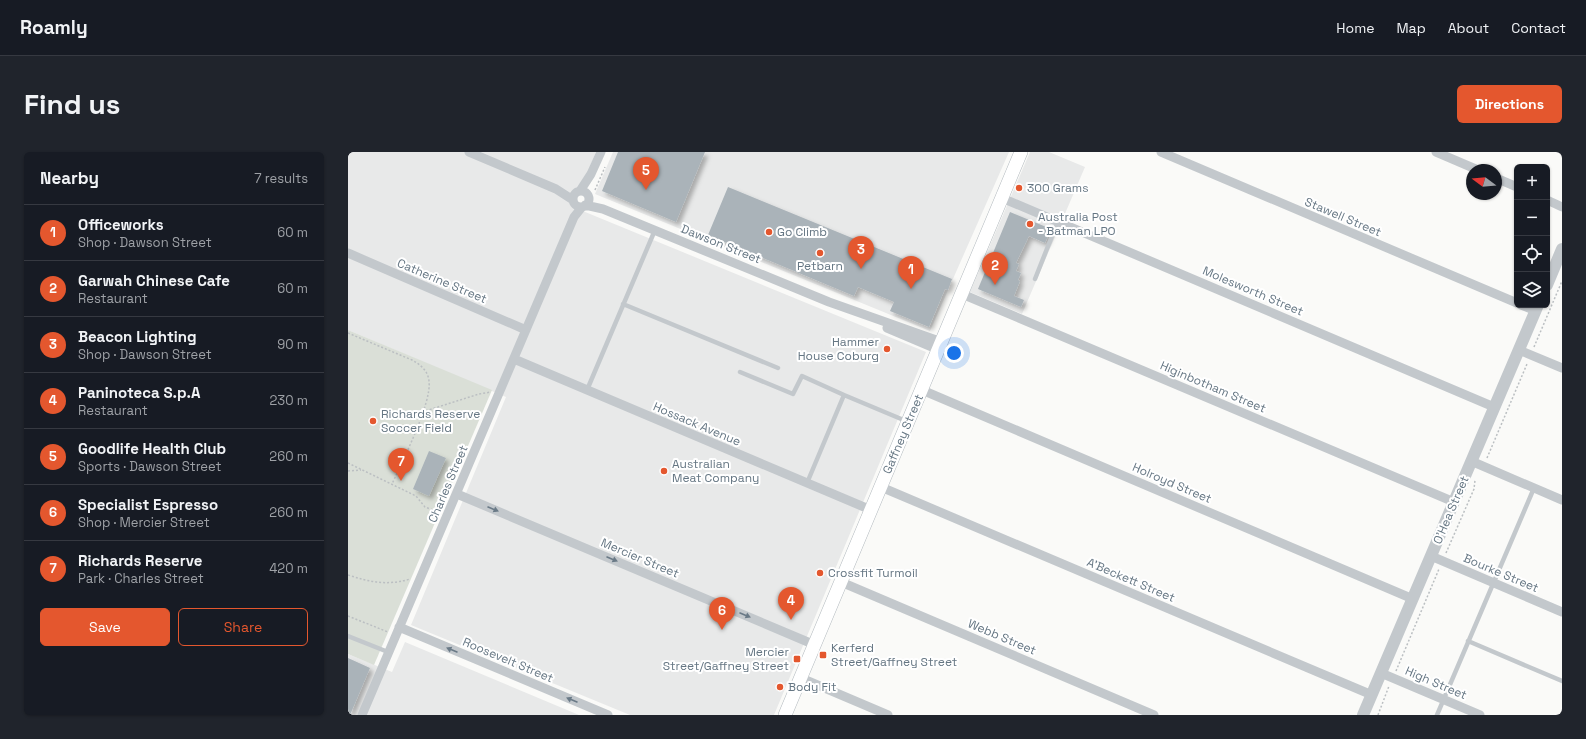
<!DOCTYPE html>
<meta charset="utf-8">
<style>
:root{--surface:#171b24;--page:#20242c;--text:#f1f3f6;--muted:#9ea1a6;--line:#363941;--accent:#e4572e}
body{margin:0;font-family:"Space Grotesk",sans-serif;background:var(--page);color:var(--text)}
.controls{position:absolute;right:12px;top:12px;display:grid;overflow:hidden;border-radius:6px;box-shadow:0 1px 3px #0004}
.controls button{width:36px;height:36px;display:grid;place-items:center;padding:0;border:0;border-bottom:1px solid var(--line);background:var(--surface);color:var(--text);font:20px sans-serif}
.compass{position:absolute;left:1118px;top:12px;width:36px;height:36px;border-radius:50%;background:var(--surface);box-shadow:0 1px 3px #0004;rotate:286deg}
.you{position:absolute;left:606px;top:201px;width:14px;height:14px;margin:-10px;border:3px solid #fff;border-radius:50%;background:#1a73e8;box-shadow:0 0 0 6px #1a73e833}
.badge{display:grid;place-items:center;width:26px;height:26px;border-radius:50%;background:var(--accent);color:#fff;font-size:13px;font-weight:700}
.pin{position:absolute;translate:-50% -33px;filter:drop-shadow(0 1px 2px #0008)}
.pin::after{content:'';position:absolute;top:21px;width:14px;height:12px;background:inherit;clip-path:polygon(0 0,100% 0,50% 100%)}
.list{margin:0;padding:0;list-style:none}
h2{display:flex;justify-content:space-between;align-items:center;height:52px;margin:0;padding:0 16px;font-size:17px}
h2 small{font-size:13px;font-weight:400;color:var(--muted)}
.list li{display:grid;grid-template-columns:26px 1fr auto;gap:12px;align-items:center;box-sizing:border-box;height:56px;padding:0 16px;border-top:1px solid var(--line)}
.list b{display:block;font-size:15px;white-space:nowrap}
.list p{margin:0;font-size:13px;white-space:nowrap;color:var(--muted)}
.list em{font-size:13px;font-style:normal;color:var(--muted)}
.actions{display:flex;gap:8px;padding:12px 16px}
.actions a{flex:1;padding:9px 0;border:1px solid var(--accent);border-radius:6px;text-align:center;font-size:14px;color:var(--accent)}
.actions .main{background:var(--accent);color:#fff}
.icon{flex:none;width:22px;height:22px;fill:none;stroke:currentColor;stroke-width:2;stroke-linecap:round;stroke-linejoin:round}
.map{position:relative;flex:none;width:1214px;height:563px;overflow:hidden;border-radius:6px}
header{display:flex;align-items:center;gap:24px;box-sizing:border-box;height:56px;padding:0 20px;background:var(--surface);border-bottom:1px solid var(--line)}
header strong{font-size:19px}
nav{display:flex;gap:22px;margin-inline-start:auto;font-size:14px}
.intro{display:flex;align-items:center;justify-content:space-between;box-sizing:border-box;height:96px;padding:0 24px}
h1{margin:0;font-size:28px}
.button{padding:10px 18px;border-radius:6px;background:var(--accent);color:#fff;font-size:14px;font-weight:700}
main{display:flex;gap:24px;padding:0 24px}
aside{flex:1;background:var(--surface);border-radius:6px;box-shadow:0 1px 3px #0004}
.map>svg:first-child{display:block}
</style>
<header>
<strong>Roamly</strong>
<nav><a>Home</a><a>Map</a><a>About</a><a>Contact</a></nav>
</header>
<div class="intro"><h1>Find us</h1><a class="button">Directions</a></div>
<main>
<aside>
<h2>Nearby<small>7 results</small></h2>
<ul class="list">
<li><span class="badge">1</span><div><b>Officeworks</b><p>Shop · Dawson Street</p></div><em>60 m</em></li>
<li><span class="badge">2</span><div><b>Garwah Chinese Cafe</b><p>Restaurant</p></div><em>60 m</em></li>
<li><span class="badge">3</span><div><b>Beacon Lighting</b><p>Shop · Dawson Street</p></div><em>90 m</em></li>
<li><span class="badge">4</span><div><b>Paninoteca S.p.A</b><p>Restaurant</p></div><em>230 m</em></li>
<li><span class="badge">5</span><div><b>Goodlife Health Club</b><p>Sports · Dawson Street</p></div><em>260 m</em></li>
<li><span class="badge">6</span><div><b>Specialist Espresso</b><p>Shop · Mercier Street</p></div><em>260 m</em></li>
<li><span class="badge">7</span><div><b>Richards Reserve</b><p>Park · Charles Street</p></div><em>420 m</em></li>
</ul>
<div class="actions"><a class="main">Save</a><a>Share</a></div>
</aside>
<div class="map">
<svg width="1214" height="563" viewBox="0 0 1214 563">
<defs>
<filter id="shadow"><feDropShadow dx="3.5" dy="3.5" stdDeviation="2" flood-color="#0004"/></filter>
</defs>
<rect width="100%" height="100%" fill="#fafaf8"/>
<!-- built -->
<path fill="#e8e9e9" d="M 0,0 L 248,0 L 225,55 L 578,200 L 426,563 L 282,563 L 63,473 L 158,245 L 0,178 Z
M 265,0 L 661,0 L 582,179 L 247,42 Z
M 682,0 L 701,0 L 737,15 L 674,162 L 622,140 Z
M 57,490 L 231,563 L 0,563 L 0,502 L 44,520 Z"/>
<!-- green -->
<path fill="#dadfd7" d="M 0,178 L 144,238 L 26,513 L 0,502 Z"/>
<!-- building -->
<path fill="#aab3b9" filter="url(#shadow)" d="M 270,0 L 357,0 L 328,70 L 254,39 Z
M 380,35 L 604,127 L 600,138 L 597,137 L 581,175 L 542,159 L 546,150 L 510,135 L 506,144 L 360,83 Z
M 662,60 L 703,77 L 697,91 L 681,84 L 668,111 L 671,112 L 668,119 L 673,121 L 670,128 L 672,129 L 666,144 L 676,148 L 673,155 L 630,137 Z
M 81,299 L 98,306 L 81,344 L 65,337 Z
M 0,506 L 22,516 L 2,563 L 0,563 Z"/>
<g fill="none" stroke-linecap="round" stroke-linejoin="round">
<defs>
<path id="secondary" d="M 437,563 L 673,0"/>
</defs>
<!-- secondary casing -->
<use href="#secondary" stroke="#b3babf" stroke-width="14"/>
<!-- path -->
<path stroke="#bbbfc2" stroke-width="1.5" stroke-dasharray="2 2" stroke-linecap="butt" d="M 247,38 L 257,15
M 0,181 L 64,208 C 73,213 80,219 81,229 C 84,251 54,310 44,332
M 1186,195 L 1214,129
M 74,260 L 131,242 L 143,240
M 1139,306 L 1179,212
M 0,311 L 68,344 L 77,355 L 90,360
M 0,319 L 13,318
M 1098,401 L 1126,337 L 1127,328
M 0,423 C 22,430 39,434 62,427
M 0,464 L 40,480
M 1048,519 L 1091,417
M 1030,563 L 1041,534"/>
<!-- service -->
<path stroke="#c3c8cc" stroke-width="4.5" d="M 687,127 L 710,69
M 275,152 L 430,216
M 392,220 L 445,242 L 454,224 L 496,243
M 239,238 L 307,78
M 459,331 L 496,243 L 558,269
M 0,484 L 40,500
M 1120,489 L 1214,529
M 1089,563 L 1186,336"/>
<!-- minor -->
<path stroke="#c3c8cc" stroke-width="9" d="M 121,0 L 208,37 L 225,48
M 813,0 L 1169,151
M 1088,0 L 1130,18
M 1148,26 L 1169,35
M 232,39 L 243,22 L 253,0
M225 47a8 8 0 1 1 16 0a8 8 0 1 1-16 0Z
M 654,46 L 1146,255
M 1199,48 L 1214,55
M 237,53 L 255,57 L 481,150 L 594,190
M 0,101 L 178,178
M 614,142 L 1106,350
M 1173,153 L 1188,159
M 539,176 L 591,198
M 1171,198 L 1214,216
M 166,207 L 523,358
M 574,238 L 1065,447
M 1123,309 L 1214,348
M 533,335 L 1024,543
M 109,342 L 467,493
M 1083,404 L 1214,460
M 493,430 L 806,563
M 51,475 L 260,563
M 1033,521 L 1132,563
M 453,526 L 540,563
M 14,563 L 226,65 L 234,55"/>
<!-- tertiary -->
<path stroke="#c3c8cc" stroke-width="12" d="M 1199,133 L 1214,97
M 1015,563 L 1190,153"/>
<!-- secondary -->
<use href="#secondary" stroke="#fff" stroke-width="13"/>
</g>
<!-- one-way arrows -->
<defs><path id="oneway-solid" d="M-6-.8H1V-3.2L6.5 0L1 3.2V.8H-6Z"/></defs>
<g fill="#6a7a87">
<use href="#oneway-solid" transform="translate(145 357) rotate(23)"/>
<use href="#oneway-solid" transform="translate(264 407) rotate(23)"/>
<use href="#oneway-solid" transform="translate(397 463) rotate(23)"/>
<use href="#oneway-solid" transform="translate(104 498) rotate(-157)"/>
<use href="#oneway-solid" transform="translate(224 548) rotate(-157)"/>
</g>
<!-- markers -->
<g fill="#e4572e" stroke="#fff" stroke-width="1.5">
<circle cx="671" cy="36" r="4"/>
<circle cx="682" cy="72" r="4"/>
<circle cx="421" cy="80" r="4"/>
<circle cx="472" cy="101" r="4"/>
<circle cx="539" cy="197" r="4"/>
<circle cx="25" cy="269" r="4"/>
<circle cx="316" cy="319" r="4"/>
<circle cx="472" cy="421" r="4"/>
<rect x="471" y="499" width="8" height="8" rx="2"/>
<rect x="445" y="503" width="8" height="8" rx="2"/>
<circle cx="432" cy="535" r="4"/>
</g>
<g text-anchor="middle" dominant-baseline="central" stroke-width="4" stroke-linejoin="round" paint-order="stroke">
<!-- poi labels -->
<g font-size="12" fill="#657683" stroke="#fff" text-anchor="start">
<text x="679" y="36">300 Grams</text>
<text x="690" y="65">Australia Post<tspan x="690" dy="14">- Batman LPO</tspan></text>
<text x="429" y="80">Go Climb</text>
<text x="472" y="114" text-anchor="middle">Petbarn</text>
<text x="531" y="190" text-anchor="end">Hammer<tspan x="531" dy="14">House Coburg</tspan></text>
<text x="33" y="262">Richards Reserve<tspan x="33" dy="14">Soccer Field</tspan></text>
<text x="324" y="312">Australian<tspan x="324" dy="14">Meat Company</tspan></text>
<text x="480" y="421">Crossfit Turmoil</text>
<text x="483" y="496">Kerferd<tspan x="483" dy="14">Street/Gaffney Street</tspan></text>
<text x="441" y="500" text-anchor="end">Mercier<tspan x="441" dy="14">Street/Gaffney Street</tspan></text>
<text x="440" y="535">Body Fit</text>
</g>
<!-- street labels -->
<g font-size="12" fill="#657683" stroke="#fff">
<text transform="translate(995 65) rotate(23)">Stawell Street</text>
<text transform="translate(373 92) rotate(22)">Dawson Street</text>
<text transform="translate(94 129) rotate(23)">Catherine Street</text>
<text transform="translate(905 139) rotate(23)">Molesworth Street</text>
<text transform="translate(865 235) rotate(23)">Higinbotham Street</text>
<text transform="translate(349 272) rotate(23)">Hossack Avenue</text>
<text transform="translate(555 282) rotate(-67)">Gaffney Street</text>
<text transform="translate(824 331) rotate(23)">Holroyd Street</text>
<text transform="translate(100 332) rotate(-67)">Charles Street</text>
<text transform="translate(1103 358) rotate(-67)">O'Hea Street</text>
<text transform="translate(292 406) rotate(23)">Mercier Street</text>
<text transform="translate(1153 421) rotate(23)">Bourke Street</text>
<text transform="translate(783 428) rotate(23)">A'Beckett Street</text>
<text transform="translate(654 485) rotate(23)">Webb Street</text>
<text transform="translate(160 508) rotate(23)">Roosevelt Street</text>
<text transform="translate(1088 531) rotate(23)">High Street</text>
</g>
</g>
</svg>
<div class="controls">
<button>+</button>
<button>−</button>
<button><svg class="icon" aria-label="locate" viewBox="0 0 24 24"><circle cx="12" cy="12" r="6"/><path d="M12 2v4M12 18v4M2 12h4M18 12h4"/></svg></button>
<button><svg class="icon" aria-label="layers" viewBox="0 0 24 24"><path d="M12 4l9 5-9 5-9-5zM3 14l9 5 9-5"/></svg></button>
</div>
<svg class="compass" viewBox="-18 -18 36 36"><path d="M0-13l5 13h-10z" fill="#e53935"/><path d="M0 13l5-13h-10z" fill="#9ea1a6"/></svg>
<div class="you"></div>
<div class="pin badge" style="left:563px;top:137px">1</div>
<div class="pin badge" style="left:647px;top:133px">2</div>
<div class="pin badge" style="left:513px;top:117px">3</div>
<div class="pin badge" style="left:443px;top:468px">4</div>
<div class="pin badge" style="left:298px;top:38px">5</div>
<div class="pin badge" style="left:374px;top:478px">6</div>
<div class="pin badge" style="left:53px;top:329px">7</div>
</div>
</main>
